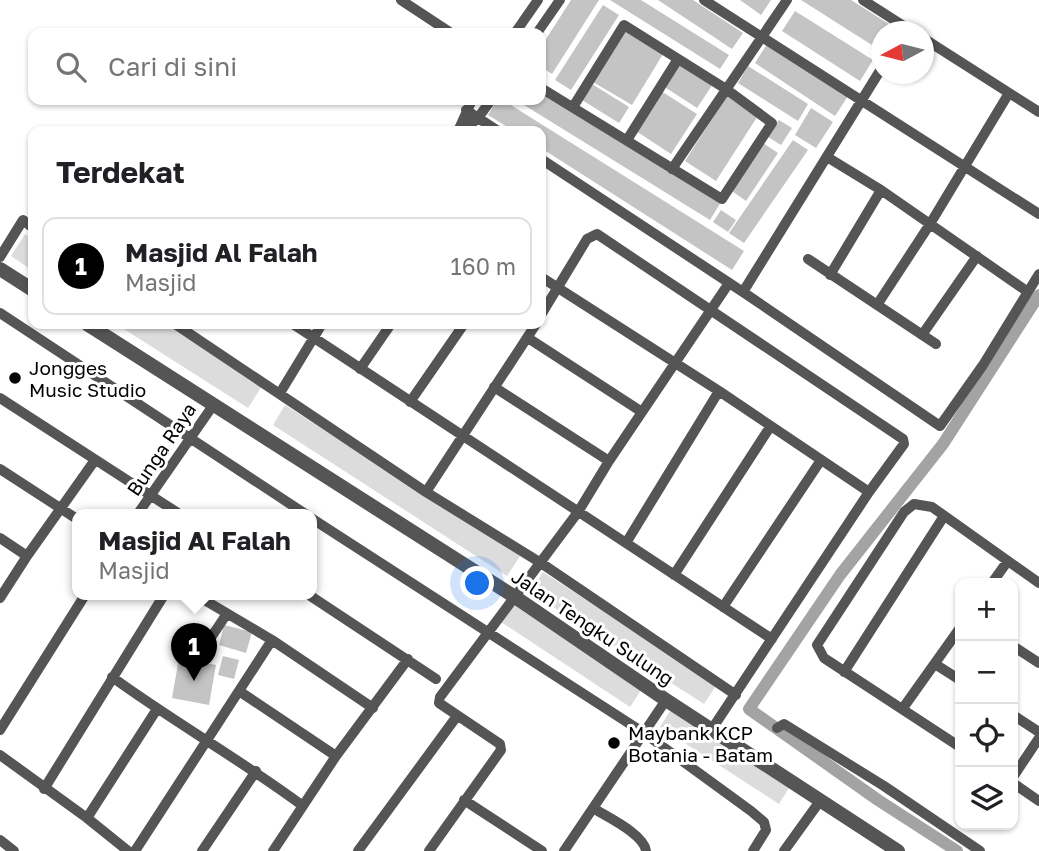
<!DOCTYPE html>
<html lang="id">
<meta charset="utf-8">
<style>
:root{--surface:#fff;--page:#f2f2f2;--text:#202124;--muted:#757577;--line:#e0e0e0;--accent:#000}
body{margin:0;font-family:"Golos Text",sans-serif;background:var(--page);color:var(--text)}
.controls{position:absolute;right:21px;bottom:21px;display:grid;overflow:hidden;border-radius:14px;box-shadow:0 2px 5px #0004}
.controls button{width:63px;height:63px;display:grid;place-items:center;padding:0;border:0;border-bottom:2px solid var(--line);background:var(--surface);color:var(--text);font:35px sans-serif}
.compass{position:absolute;left:871px;top:21px;width:63px;height:63px;border-radius:50%;background:var(--surface);box-shadow:0 2px 5px #0004;rotate:263deg}
.you{position:absolute;left:478px;top:584px;width:24px;height:24px;margin:-18px;border:5px solid #fff;border-radius:50%;background:#1a73e8;box-shadow:0 0 0 10px #1a73e833}
.badge{display:grid;place-items:center;width:46px;height:46px;border-radius:50%;background:var(--accent);color:#fff;font-size:23px;font-weight:700}
.pin{position:absolute;translate:-50% -58px;filter:drop-shadow(0 2px 4px #0008)}
.pin::after{content:'';position:absolute;top:37px;width:24px;height:21px;background:inherit;clip-path:polygon(0 0,100% 0,50% 100%)}
.popup{position:absolute;left:72px;top:509px;width:245px;height:91px;box-sizing:border-box;display:grid;place-content:center;border-radius:14px;background:var(--surface);filter:drop-shadow(0 2px 5px #0005);font-size:23px;white-space:nowrap;color:var(--muted)}
.popup b{font-size:26px;color:var(--text)}
.popup::after{content:'';position:absolute;left:50%;top:100%;margin-left:-14px;border:14px solid transparent;border-top-color:var(--surface)}
.list{margin:0;padding:0;list-style:none}
h2{display:flex;justify-content:space-between;align-items:center;height:91px;margin:0;padding:0 28px;font-size:30px}
h2 small{font-size:23px;font-weight:400;color:var(--muted)}
.list li{display:grid;grid-template-columns:46px 1fr auto;gap:21px;align-items:center;box-sizing:border-box;height:98px;margin:0 14px 14px;padding:0 14px;border:2px solid var(--line);border-radius:14px}
.list b{display:block;font-size:26px;white-space:nowrap}
.list p{margin:0;font-size:23px;white-space:nowrap;color:var(--muted)}
.list em{font-size:23px;font-style:normal;color:var(--muted)}
.icon{flex:none;width:38px;height:38px;fill:none;stroke:currentColor;stroke-width:2;stroke-linecap:round;stroke-linejoin:round}
.map{position:relative;flex:none;width:1039px;height:851px;overflow:hidden}
.search{position:absolute;background:var(--surface);box-shadow:0 2px 5px #0004;left:28px;top:28px;width:518px;height:77px;display:flex;align-items:center;gap:18px;box-sizing:border-box;padding:0 24px;border-radius:14px;color:var(--muted);font-size:26px}
.panel{position:absolute;background:var(--surface);box-shadow:0 2px 5px #0004;left:28px;top:126px;width:518px;height:203px;border-radius:14px}
.map>svg:first-child{display:block}
</style>
<div class="map">
<svg width="1039" height="851" viewBox="0 0 1039 851">
<rect width="100%" height="100%" fill="#fff"/>
<!-- green -->
<path fill="#dcdcdc" d="M 25,234 L 33,240 L 33,271 L 11,256 Z
M 116,324 L 165,324 L 262,386 L 248,408 Z
M 285,405 L 520,556 L 507,576 L 273,425 Z
M 543,572 L 717,684 L 704,704 L 530,592 Z
M 512,603 L 643,687 L 630,707 L 501,622 Z
M 670,711 L 789,788 L 779,804 L 660,727 Z"/>
<g fill="none" stroke-linecap="round" stroke-linejoin="round">
<!-- canal -->
<path stroke="#a3a3a3" stroke-width="12" d="M 957,851 L 878,800 L 749,709 L 840,575 L 943,444 L 1039,295"/>
</g>
<!-- building -->
<path fill="#c4c4c4" d="M 571,0 L 599,0 L 552,74 L 541,67 L 541,47 Z
M 610,0 L 641,0 L 729,55 L 720,69 Z
M 658,0 L 693,0 L 743,33 L 732,49 Z
M 740,0 L 771,0 L 761,15 Z
M 801,0 L 851,0 L 889,24 L 885,32 L 881,32 L 881,37 L 875,47 Z
M 603,5 L 619,15 L 571,90 L 555,80 Z
M 795,11 L 873,60 L 860,81 L 782,31 Z
M 624,30 L 663,54 L 632,105 L 593,82 Z
M 767,44 L 848,96 L 835,116 L 755,63 Z
M 679,61 L 713,84 L 697,108 L 663,86 Z
M 748,66 L 808,104 L 798,121 L 738,83 Z
M 592,84 L 629,107 L 619,123 L 582,100 Z
M 541,91 L 721,202 L 710,220 L 516,100 L 541,100 Z
M 661,91 L 697,114 L 671,154 L 636,131 Z
M 728,94 L 759,114 L 716,181 L 685,161 Z
M 497,100 L 503,100 L 744,251 L 732,270 L 541,148 L 541,131 L 514,131 L 488,115 Z
M 811,108 L 833,122 L 816,148 L 795,135 Z
M 779,120 L 792,128 L 781,145 L 768,137 Z
M 793,140 L 808,150 L 744,243 L 729,233 Z
M 763,143 L 778,153 L 746,201 L 732,191 Z
M 721,210 L 736,220 L 728,232 L 713,222 Z
M 224,625 L 252,632 L 246,653 L 219,645 Z
M 223,656 L 239,660 L 234,679 L 218,675 Z
M 179,658 L 216,665 L 209,705 L 172,698 Z"/>
<g fill="none" stroke-linecap="round" stroke-linejoin="round">
<!-- minor -->
<path stroke="#555" stroke-width="10" d="M 401,0 L 451,33
M 704,0 L 1039,214
M 863,0 L 913,32
M 515,33 L 538,0
M 537,33 L 560,0
M 923,38 L 1039,112
M 541,88 L 722,199 L 772,123 L 726,89 L 624,25 L 573,107
M 466,110 L 498,131
M 458,131 L 472,100
M 463,131 L 478,118 L 491,100
M 627,140 L 678,59
M 827,157 L 881,190 L 1028,292
M 541,159 L 743,292 L 940,426 L 983,365 L 1039,274
M 672,169 L 787,0
M 0,257 L 23,220 L 33,228
M 808,259 L 936,344
M 830,275 L 881,190
M 541,277 L 719,391 L 869,492
M 743,292 L 881,69
M 877,305 L 930,224 L 1009,93
M 0,313 L 307,515
M 541,315 L 587,239 L 597,234 L 903,439 L 904,444 L 869,492 L 712,729
M 175,324 L 426,492 L 541,563 L 736,695
M 293,324 L 772,639
M 922,335 L 977,256
M 528,338 L 642,412
M 360,369 L 391,324
M 494,387 L 609,461
M 280,393 L 322,324
M 0,398 L 181,515
M 410,402 L 464,324
M 0,469 L 77,519
M 426,492 L 536,324
M 137,515 L 214,404
M 311,518 L 644,733 L 751,811 L 764,822 L 766,830 L 753,851
M 0,538 L 27,556
M 626,543 L 719,391
M 674,575 L 770,427
M 992,583 L 1007,562
M 196,595 L 272,640 L 373,708
M 309,595 L 436,679
M 0,598 L 27,556 L 95,460
M 723,607 L 821,460
M 1013,646 L 1039,663
M 200,654 L 226,615
M 935,664 L 960,680
M 844,672 L 944,516
M 112,677 C 174,722 241,760 303,806
M 239,691 L 336,756
M 903,708 L 960,628
M 1013,715 L 1039,732
M 777,728 L 784,724 L 884,786 L 980,851
M 0,730 L 85,595
M 960,747 L 824,658 L 817,645 L 904,512 L 914,504 L 932,507 L 1039,583
M 0,755 L 87,818 L 128,851
M 1013,777 L 1039,738
M 1013,783 L 1039,801
M 44,789 L 164,595
M 464,800 L 542,851
M 593,808 C 607,817 644,834 646,851
M 87,818 L 157,709
M 0,840 L 14,851
M 135,851 L 272,640
M 202,851 L 256,771
M 273,851 L 336,756 L 408,659
M 358,851 L 457,716
M 429,851 L 501,750 L 500,744 L 439,703 L 440,697 L 578,512 L 609,461 L 729,283
M 564,851 L 666,700
M 784,851 L 820,801"/>
<!-- tertiary -->
<path stroke="#555" stroke-width="14" d="M 0,269 L 33,290
M 87,324 L 515,597 L 666,700 L 898,851"/>
</g>
<!-- markers -->
<g fill="#000" stroke="#fff" stroke-width="2.5">
<circle cx="15" cy="378" r="7"/>
<circle cx="614" cy="743" r="7"/>
</g>
<g text-anchor="middle" dominant-baseline="central" stroke-width="6" stroke-linejoin="round" paint-order="stroke">
<!-- poi labels -->
<g font-size="19" fill="#000" stroke="#fff" text-anchor="start">
<text x="29" y="367">Jongges<tspan x="29" dy="22">Music Studio</tspan></text>
<text x="628" y="732">Maybank KCP<tspan x="628" dy="22">Botania - Batam</tspan></text>
</g>
<!-- street labels -->
<g font-size="19" fill="#000" stroke="#fff">
<text transform="translate(161 449) rotate(-56)">Bunga Raya</text>
<text transform="translate(593 627) rotate(34)">Jalan Tengku Sulung</text>
</g>
</g>
</svg>
<div class="controls">
<button>+</button>
<button>−</button>
<button><svg class="icon" aria-label="locate" viewBox="0 0 24 24"><circle cx="12" cy="12" r="6"/><path d="M12 2v4M12 18v4M2 12h4M18 12h4"/></svg></button>
<button><svg class="icon" aria-label="layers" viewBox="0 0 24 24"><path d="M12 4l9 5-9 5-9-5zM3 14l9 5 9-5"/></svg></button>
</div>
<svg class="compass" viewBox="-18 -18 36 36"><path d="M0-13l5 13h-10z" fill="#e53935"/><path d="M0 13l5-13h-10z" fill="#757577"/></svg>
<div class="you"></div>
<div class="pin badge" style="left:194px;top:681px">1</div>
<div class="popup"><b>Masjid Al Falah</b>Masjid</div>
<div class="search"><svg class="icon" aria-label="search" viewBox="0 0 24 24"><circle cx="10" cy="10" r="6"/><path d="M15 15l6 6"/></svg>Cari di sini</div>
<section class="panel">
<h2>Terdekat<small></small></h2>
<ul class="list">
<li><span class="badge">1</span><div><b>Masjid Al Falah</b><p>Masjid</p></div><em>160 m</em></li>
</ul>
</section>
</div>
